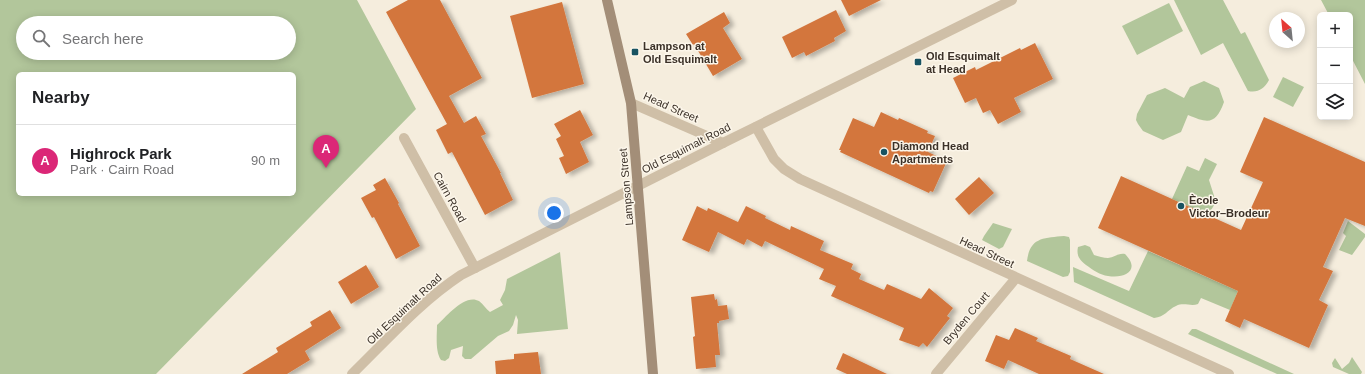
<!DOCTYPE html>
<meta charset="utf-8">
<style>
body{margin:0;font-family:Helvetica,sans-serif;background:#f6f6f6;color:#202124}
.controls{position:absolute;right:12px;top:12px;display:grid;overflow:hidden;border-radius:6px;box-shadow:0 2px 10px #0003}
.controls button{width:36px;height:36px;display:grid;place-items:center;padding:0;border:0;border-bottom:1px solid #e0e0e0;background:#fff;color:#202124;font:20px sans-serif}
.compass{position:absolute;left:1269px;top:12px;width:36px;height:36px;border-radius:50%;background:#fff;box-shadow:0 2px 10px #0003;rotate:333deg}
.you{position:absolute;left:554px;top:213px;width:14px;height:14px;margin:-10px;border:3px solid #fff;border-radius:50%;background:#1a73e8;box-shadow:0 0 0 6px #1a73e833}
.badge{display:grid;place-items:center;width:26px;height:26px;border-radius:50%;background:#db2777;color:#fff;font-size:13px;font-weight:700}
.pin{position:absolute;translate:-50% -33px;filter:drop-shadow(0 1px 2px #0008)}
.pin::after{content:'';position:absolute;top:21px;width:14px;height:12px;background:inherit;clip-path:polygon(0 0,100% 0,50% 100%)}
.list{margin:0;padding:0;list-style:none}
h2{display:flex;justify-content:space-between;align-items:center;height:52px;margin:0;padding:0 16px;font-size:17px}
h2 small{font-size:13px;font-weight:400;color:#757577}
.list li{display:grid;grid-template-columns:26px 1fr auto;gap:12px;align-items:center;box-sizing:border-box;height:72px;padding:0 16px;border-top:1px solid #e0e0e0}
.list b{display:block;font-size:15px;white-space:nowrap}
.list p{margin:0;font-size:13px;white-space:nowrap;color:#757577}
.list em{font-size:13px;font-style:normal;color:#757577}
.icon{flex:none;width:22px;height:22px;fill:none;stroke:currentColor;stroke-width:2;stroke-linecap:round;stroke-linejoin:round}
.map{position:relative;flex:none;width:1365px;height:374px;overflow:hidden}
.search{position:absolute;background:#fff;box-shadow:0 2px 10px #0003;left:16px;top:16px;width:280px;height:44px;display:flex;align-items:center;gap:10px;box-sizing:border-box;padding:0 14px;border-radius:22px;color:#757577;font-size:15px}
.panel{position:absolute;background:#fff;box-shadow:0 2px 10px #0003;left:16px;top:72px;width:280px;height:124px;border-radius:6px}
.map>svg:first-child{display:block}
.green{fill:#b2c69b;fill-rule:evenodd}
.building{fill:#d3763d;filter:url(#shadow)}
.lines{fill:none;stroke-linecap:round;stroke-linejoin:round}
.street{stroke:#cfbfa7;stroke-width:10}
.secondary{stroke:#a38e78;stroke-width:10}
.poi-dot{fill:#185362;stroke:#fcf6ea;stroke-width:1.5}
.labels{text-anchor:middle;stroke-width:3;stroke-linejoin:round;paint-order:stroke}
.poi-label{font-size:11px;font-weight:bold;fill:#3b3128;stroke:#fcf6ea;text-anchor:start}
.street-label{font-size:11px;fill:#3b3128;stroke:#fcf6ea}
</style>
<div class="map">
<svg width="1365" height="374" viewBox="0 0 1365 374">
<defs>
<filter id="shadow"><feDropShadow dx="4.5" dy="2.5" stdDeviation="2" flood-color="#0004"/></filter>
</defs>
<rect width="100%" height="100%" fill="#f5eddd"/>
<!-- green -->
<g class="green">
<path d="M0,0h357l59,109 -260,265h-156zM23,23h266v30h-266zM18,74h276v120h-276z"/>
<path d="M1174,0h49l18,34 4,-2 24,48c-5,9 -11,13 -21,11l-25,-48 -22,12z"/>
<polygon points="1321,0 1365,0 1365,84 1350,55 1350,15 1329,15"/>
<polygon points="1169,3 1183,31 1137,55 1122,26"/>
<polygon points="1283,77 1304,87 1293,107 1273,97"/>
<path d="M1204,81l15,7 5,14c-8,22 -15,22 -36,13l-7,17 -18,8 -20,-9 -5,-7 -2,-4 1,-6 10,-19 18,-7 19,10 6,-11z"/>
<polygon points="1205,158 1217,164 1209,180 1216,202 1208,215 1172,199 1187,166 1199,171"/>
<polygon points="1348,221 1365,234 1365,237 1352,255 1339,250 1346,236 1343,233"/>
<polygon points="993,223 1012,229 1003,247 999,249 982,240 984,236"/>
<path d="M1064,236l5,1 1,3v32l-2,4 -5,1 -36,-16c3,-24 17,-23 37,-25z"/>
<path d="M1085,245l5,2 4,8c4,1 10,3 14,3 7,-1 10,-5 17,-4 16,16 0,25 -17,22 -8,-1 -15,-6 -22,-11 -6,-5 -10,-9 -8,-18z"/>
<path d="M1148,251l90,40 -8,19 -29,-12 -3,6c-7,3 -14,-2 -22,2 -9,4 -11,11 -22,12l-80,-36 -1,-15 56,24z"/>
<path d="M560,252l8,77 -51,5 1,-14 -2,-5 -3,10 -4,6 -11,5 -27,23h-6l-3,-3 1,-10 -12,4 -2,8 -4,3 -4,-1c-6,-9 -4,-24 -4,-35 9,-8 28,-32 42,-24 4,3 7,8 11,11l13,-7 -3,-5 5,-10 2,-11z"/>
<polygon points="1192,329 1196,329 1294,374 1277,374 1188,334"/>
<polygon points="1352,357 1362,372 1361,374 1349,374 1333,367 1332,363 1335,358 1342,369 1349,363"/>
</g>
<!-- building -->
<g class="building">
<polygon points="408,0 440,0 482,78 449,96 464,123 476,116 486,134 481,136 501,173 500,173 513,200 485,215 452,152 448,154 436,130 447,124 386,12"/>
<polygon points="841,0 881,0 849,16"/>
<polygon points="562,2 584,84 532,98 510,16"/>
<polygon points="836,10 846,31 834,38 835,41 806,56 804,52 792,58 782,37"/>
<polygon points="724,12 730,23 723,28 742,59 713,76 694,44 693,45 686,34"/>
<polygon points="1035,43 1053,79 1014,98 1021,112 998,124 990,110 983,113 976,98 965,103 953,78 975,67 976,70 1020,48 1021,50"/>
<polygon points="580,110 593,135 580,142 589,162 566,174 559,158 564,156 556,139 561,136 554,124"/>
<polygon points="881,112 898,120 899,118 928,131 927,133 935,136 928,152 947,161 933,192 930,191 929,193 840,152 841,150 839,150 853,118 874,127"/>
<polygon points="1264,117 1365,162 1365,226 1345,218 1323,267 1333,271 1319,300 1328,305 1309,348 1244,319 1240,328 1225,321 1238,291 1098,228 1121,176 1241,230 1263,182 1240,172"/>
<polygon points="979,177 994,193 969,215 955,199"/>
<polygon points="385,178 399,203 398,204 420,246 396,259 374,217 372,218 361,198 376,190 373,185"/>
<polygon points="697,206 707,211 708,208 738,222 746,206 766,216 765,218 790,230 791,226 824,241 820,250 853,264 851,269 861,274 859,279 884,290 887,284 921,299 929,288 953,308 947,316 950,318 927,347 923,343 919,347 899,340 904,328 831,296 836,286 819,279 824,269 765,241 762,247 747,239 744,245 718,232 709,252 682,240"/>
<polygon points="366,265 379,287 351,304 338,282"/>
<polygon points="714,294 715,300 717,299 718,306 727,305 729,319 719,321 719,323 717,323 720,355 715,355 716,367 696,369 693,337 695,336 691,297"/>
<polygon points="330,310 341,328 305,351 310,360 287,374 242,374 278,352 276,348 312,326 310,322"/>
<polygon points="1015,328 1038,338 1036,341 1071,356 1070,359 1104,374 1039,374 1008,360 1004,369 985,361 996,335 1009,340"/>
<polygon points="538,352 541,374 496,374 495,361 514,359 514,354"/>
<polygon points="843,353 887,374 847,374 836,369"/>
</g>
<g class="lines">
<!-- street -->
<g class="street">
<polyline points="631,103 723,143"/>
<polyline points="756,127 774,159 784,169 800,179 1229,374"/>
<polyline points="404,138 475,268"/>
<path d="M352,374c35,-34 68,-72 109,-99l262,-132 289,-143"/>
<polyline points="936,374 1016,278"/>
</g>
<!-- secondary -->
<polyline class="secondary" points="607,0 631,103 653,374"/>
</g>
<!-- markers -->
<g class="poi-dot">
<rect x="631" y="48" width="8" height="8" rx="2"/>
<rect x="914" y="58" width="8" height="8" rx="2"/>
<circle cx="884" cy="152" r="4"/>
<circle cx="1181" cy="206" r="4"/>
</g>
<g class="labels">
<!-- poi labels -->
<g class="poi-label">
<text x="643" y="50">Lampson at<tspan x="643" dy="13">Old Esquimalt</tspan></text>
<text x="926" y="60">Old Esquimalt<tspan x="926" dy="13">at Head</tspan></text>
<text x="892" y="150">Diamond Head<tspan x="892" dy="13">Apartments</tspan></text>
<text x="1189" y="204">Ècole<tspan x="1189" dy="13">Victor–Brodeur</tspan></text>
</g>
<!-- street labels -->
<g class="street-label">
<text transform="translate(671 107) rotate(24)" y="4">Head Street</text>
<text transform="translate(686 148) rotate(-27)" y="4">Old Esquimalt Road</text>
<text transform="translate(626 187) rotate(-95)" y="4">Lampson Street</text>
<text transform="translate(450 197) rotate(61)" y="4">Cairn Road</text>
<text transform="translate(987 252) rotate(25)" y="4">Head Street</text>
<text transform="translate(404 309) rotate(-43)" y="4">Old Esquimalt Road</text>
<text transform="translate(966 318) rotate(-50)" y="4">Bryden Court</text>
</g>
</g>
</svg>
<div class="controls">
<button>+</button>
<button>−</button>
<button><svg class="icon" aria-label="layers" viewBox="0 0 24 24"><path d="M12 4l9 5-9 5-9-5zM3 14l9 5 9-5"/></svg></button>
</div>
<svg class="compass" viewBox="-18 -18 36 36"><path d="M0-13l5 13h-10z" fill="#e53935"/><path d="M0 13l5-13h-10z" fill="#757577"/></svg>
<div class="you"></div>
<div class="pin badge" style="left:326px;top:168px">A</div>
<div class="search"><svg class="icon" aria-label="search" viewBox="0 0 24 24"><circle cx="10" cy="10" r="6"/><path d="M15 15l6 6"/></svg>Search here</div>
<section class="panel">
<h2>Nearby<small></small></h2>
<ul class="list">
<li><span class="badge">A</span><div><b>Highrock Park</b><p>Park · Cairn Road</p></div><em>90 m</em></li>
</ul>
</section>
</div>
